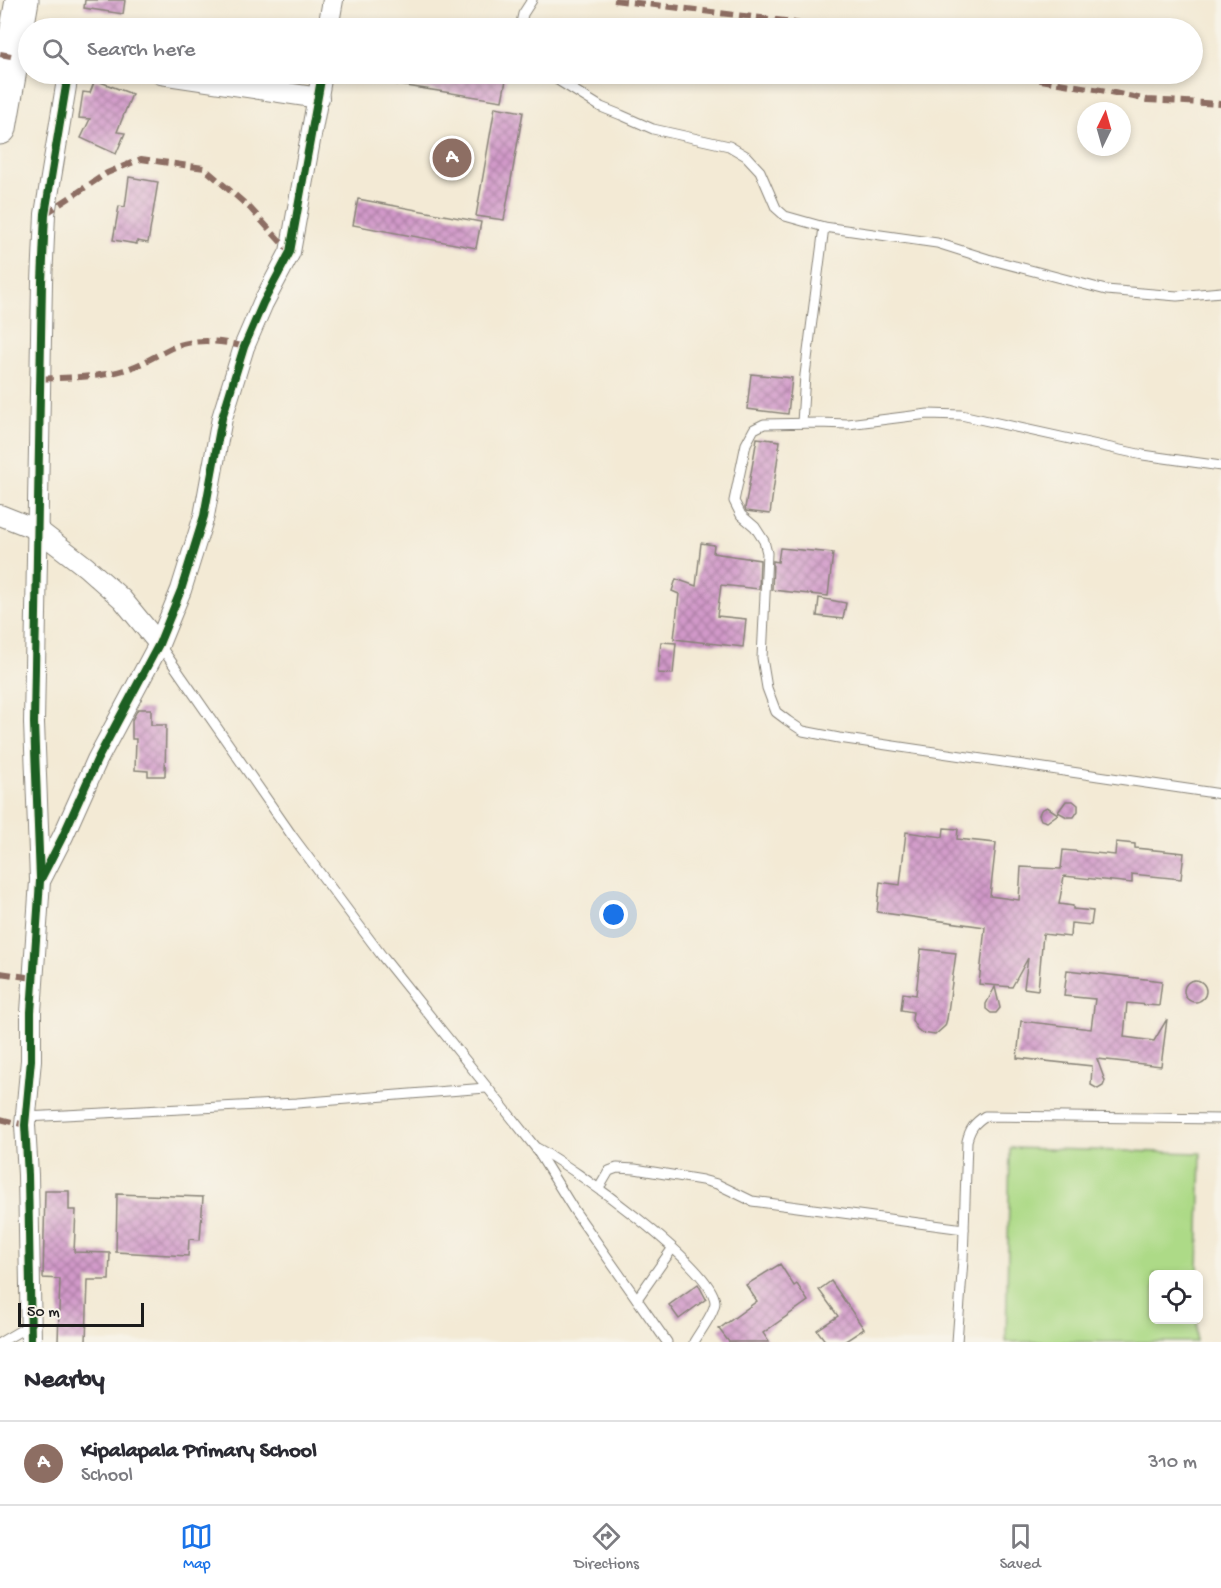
<!DOCTYPE html>
<style>
body{margin:0;font-family:"Gochi Hand",sans-serif;background:#f7f7f7;color:#2b2b33}
.controls{position:absolute;right:18px;bottom:18px;display:grid;overflow:hidden;border-radius:9px;box-shadow:0 3px 9px #0003}
.controls button{width:54px;height:54px;display:grid;place-items:center;padding:0;border:0;border-bottom:2px solid #e1e1e2;background:#fff;color:#2b2b33;font:30px sans-serif}
.compass{position:absolute;left:1077px;top:102px;width:54px;height:54px;border-radius:50%;background:#fff;box-shadow:0 3px 9px #0003;rotate:5deg}
.scale{position:absolute;left:18px;bottom:15px;width:126px;box-sizing:border-box;padding-left:6px;border:3px solid #1c1c1c;border-top:0;font-size:16px;line-height:21px;white-space:nowrap;color:#1c1c1c;-webkit-text-stroke:4px #f7f3e8;paint-order:stroke}
.you{position:absolute;left:614px;top:915px;width:21px;height:21px;margin:-15px;border:4px solid #fff;border-radius:50%;background:#1a73e8;box-shadow:0 0 0 9px #1a73e833}
.badge{display:grid;place-items:center;width:39px;height:39px;border-radius:50%;background:#1a73e8;color:#fff;font-size:20px;font-weight:700}
.pin{position:absolute;translate:-50% -50%;border:3px solid #fff;box-shadow:0 2px 6px #0006}
.list{margin:0;padding:0;list-style:none}
h2{display:flex;justify-content:space-between;align-items:center;height:78px;margin:0;padding:0 24px;font-size:26px}
h2 small{font-size:20px;font-weight:400;color:#7c7c81}
.list li{display:grid;grid-template-columns:39px 1fr auto;gap:18px;align-items:center;box-sizing:border-box;height:84px;padding:0 24px;border-top:2px solid #e1e1e2}
.list b{display:block;font-size:22px;white-space:nowrap}
.list p{margin:0;font-size:20px;white-space:nowrap;color:#7c7c81}
.list em{font-size:20px;font-style:normal;color:#7c7c81}
.icon{flex:none;width:33px;height:33px;fill:none;stroke:currentColor;stroke-width:2;stroke-linecap:round;stroke-linejoin:round}
.map{position:relative;flex:none;width:1221px;height:1342px;overflow:hidden}
.search{position:absolute;background:#fff;box-shadow:0 3px 9px #0003;left:18px;right:18px;top:18px;height:66px;display:flex;align-items:center;gap:15px;box-sizing:border-box;padding:0 21px;border-radius:33px;color:#7c7c81;font-size:22px}
.sheet{height:162px;background:#fff}
nav{display:flex;justify-content:space-around;align-items:center;box-sizing:border-box;height:84px;border-top:2px solid #e1e1e2;background:#fff;font-size:16px;color:#7c7c81}
nav a{display:grid;justify-items:center;gap:3px}
nav .on{color:#1a73e8}
.map>svg:first-child{display:block}
.pitch{fill:#adda87;stroke:#647b52;stroke-width:1.5}
.building{fill:url(#building-cross-hatch)}
.lines{fill:none;stroke-linecap:round;stroke-linejoin:round}
.lane-casing{stroke:#888378;stroke-width:11}
.street-casing{stroke:#888378;stroke-width:22}
.highway-casing{stroke:#888378;stroke-width:35}
.lane{stroke:#fff;stroke-width:9}
.street{stroke:#fff;stroke-width:20}
.highway{stroke:#fff;stroke-width:33}
.quiet{stroke:#8d6e63;stroke-width:6;stroke-dasharray:12 6;stroke-linecap:butt}
.cycleway-casing{stroke:#f7f3e8;stroke-width:11}
.cycleway{stroke:#1b5e20;stroke-width:8}
</style>
<div class="map">
<svg width="1221" height="1342" viewBox="0 0 1221 1342">
<defs>
<pattern id="building-cross-hatch" width="8" height="8" patternUnits="userSpaceOnUse" patternTransform="scale(1.5)"><rect width="8" height="8" fill="#d199c9"/><path d="M0 0l8 8M0 8l8-8" fill="none" stroke="#a97ca2"/></pattern>
</defs>
<rect width="100%" height="100%" fill="#f7f3e8"/>
<filter id="ink" filterUnits="userSpaceOnUse"><feTurbulence type="fractalNoise" baseFrequency=".0167" numOctaves="2"/><feDisplacementMap in="SourceGraphic" scale="12" xChannelSelector="R" yChannelSelector="G"/><feConvolveMatrix kernelMatrix="1 2 1 2 8 2 1 2 1" color-interpolation-filters="sRGB"/></filter>
<filter id="wash" filterUnits="userSpaceOnUse"><feTurbulence type="fractalNoise" baseFrequency=".008" numOctaves="4" result="noise"/><feDisplacementMap in="SourceGraphic" scale="24" xChannelSelector="R" yChannelSelector="G"/><feGaussianBlur stdDeviation="1.35" result="paint"/><feColorMatrix in="noise" values="0 0 0 0 0 0 0 0 0 0 0 0 0 0 0 0 0 1.4 0 .05"/><feComposite in="paint" operator="in"/></filter>
<g filter="url(#wash)">
<rect width="100%" height="100%" fill="#f3ead5"/>
<!-- pitch -->
<polygon class="pitch" points="1010,1148 1201,1153 1198,1274 1154,1274 1154,1320 1197,1320 1196,1342 1006,1342"/>
<g id="blocks">
<!-- building -->
<g class="building">
<polygon points="85,0 125,0 123,14 84,8"/>
<polygon points="376,74 494,74 507,75 502,101 375,81"/>
<polygon points="95,80 132,94 117,132 125,133 116,154 81,138 90,119 79,118 83,92 90,93"/>
<polygon points="495,107 523,112 504,220 476,216"/>
<polygon points="129,177 158,182 148,243 137,241 137,244 113,240 119,206 125,207"/>
<polygon points="358,199 481,222 476,248 353,225"/>
<polygon points="751,374 792,378 788,414 747,409"/>
<polygon points="757,438 780,441 770,514 746,511 745,508"/>
<polygon points="701,543 714,545 713,553 760,560 759,589 721,585 717,616 746,619 743,647 674,639 679,594 672,591 676,579 696,586"/>
<polygon points="780,548 833,553 828,596 772,590 773,561 778,562"/>
<polygon points="819,598 846,603 843,619 817,616"/>
<polygon points="661,642 676,643 673,674 658,673"/>
<polygon points="138,709 151,709 151,725 166,725 165,776 148,776 148,771 135,770 136,739 132,739 132,720"/>
<polygon points="1066,801 1073,801 1078,805 1078,811 1074,817 1067,817 1058,812"/>
<polygon points="1047,807 1058,814 1047,822 1041,820 1039,815 1041,810"/>
<polygon points="944,828 958,829 957,839 996,843 990,896 1019,900 1021,867 1061,869 1063,850 1115,855 1116,842 1135,844 1135,848 1184,853 1181,879 1132,874 1132,883 1064,876 1059,904 1073,906 1073,909 1093,911 1091,925 1071,923 1070,937 1043,934 1038,990 1024,988 1028,958 1012,987 979,984 985,927 877,912 880,882 900,885 906,832 943,837"/>
<polygon points="921,949 956,953 947,1019 945,1026 935,1035 922,1033 917,1029 912,1020 913,1012 901,1010 903,993 916,995"/>
<polygon points="1067,970 1162,981 1159,1006 1127,1003 1124,1037 1154,1041 1167,1019 1161,1066 1097,1059 1105,1081 1103,1086 1098,1089 1091,1085 1092,1066 1017,1058 1021,1021 1091,1029 1095,999 1064,996"/>
<circle cx="1195" cy="991" r="11"/>
<polygon points="995,987 1000,1008 996,1013 991,1013 986,1009 986,1004"/>
<polygon points="45,1191 69,1191 69,1210 76,1210 74,1252 110,1253 109,1280 88,1280 86,1342 58,1342 60,1279 43,1278"/>
<polygon points="117,1194 203,1197 200,1240 189,1239 188,1256 116,1252"/>
<polygon points="780,1264 794,1286 797,1284 808,1301 763,1333 769,1342 729,1342 719,1329 757,1301 746,1285"/>
<polygon points="831,1281 864,1329 844,1342 826,1342 817,1330 838,1316 819,1290"/>
<polygon points="698,1284 706,1299 679,1319 669,1305"/>
</g>
</g>
</g>
<g filter="url(#ink)">
<use href="#blocks" fill-opacity="0" stroke="#888378" stroke-width="1.5"/>
<g class="lines">
<defs>
<g id="lane">
<polyline points="520,28 523,14 532,0"/>
<polyline points="548,74 601,107 621,115 653,129 729,146 746,156 760,171 776,208 785,216 824,227 937,243 988,259 1106,290 1177,296 1221,292"/>
<polyline points="802,423 805,375 824,227"/>
<polyline points="1221,466 1143,455 961,415 928,414 848,424 819,423 764,424 754,429 746,444 734,501 741,515 755,527 764,541 767,553 762,658 767,688 776,712 788,721 803,731 839,738 1221,794"/>
<polyline points="159,644 293,837 382,956 535,1147 574,1210 667,1342"/>
<polyline points="26,1117 297,1103 486,1088"/>
<path d="M537,1148c34,18 175,118 178,154 0,10 -16,31 -21,40"/>
<polyline points="599,1188 609,1171 617,1168 635,1169 702,1180 717,1184 752,1201 964,1229"/>
<polyline points="637,1299 672,1249"/>
<polyline points="1,1342 30,1325"/>
<path d="M957,1342l6,-82 4,-119c3,-12 7,-18 18,-25l236,3"/>
</g>
<g id="street">
<polyline points="328,28 333,0"/>
<polyline points="161,74 319,98"/>
<polyline points="0,515 38,530 86,567 122,599 159,644"/>
<polyline points="40,879 34,723 42,282 45,214 68,74"/>
<polyline points="31,1342 28,1175 25,1125 31,1060 31,1012 40,881 63,836 97,760 159,644 181,590 204,516 222,418 244,347 263,303 290,252 322,74"/>
</g>
<polyline id="highway" points="0,128 22,0"/>
</defs>
<!-- lane casing -->
<use href="#lane" class="lane-casing"/>
<!-- street casing -->
<use href="#street" class="street-casing"/>
<!-- highway casing -->
<use href="#highway" class="highway-casing"/>
<!-- lane -->
<use href="#lane" class="lane"/>
<!-- street -->
<use href="#street" class="street"/>
<!-- highway -->
<use href="#highway" class="highway"/>
<!-- quiet -->
<g class="quiet">
<polyline points="614,0 785,21 819,28"/>
<polyline points="0,54 11,56"/>
<polyline points="1004,74 1101,90 1147,100 1221,104"/>
<polyline points="45,214 107,173 141,159 204,168 250,208 290,252"/>
<path d="M41,379c27,-2 58,-1 83,-9 17,-5 31,-14 47,-22 23,-10 50,-8 73,-1"/>
<polyline points="0,973 33,978"/>
<polyline points="0,1119 25,1125"/>
</g>
<defs>
<g id="cycleway">
<polyline points="40,878 34,723 42,282 45,214 68,74"/>
<polyline points="31,1342 28,1175 25,1125 31,1060 31,1012 40,881 63,836 97,760 159,644 181,590 204,516 222,418 244,347 263,303 290,252 322,74"/>
</g>
</defs>
<!-- cycleway casing -->
<use href="#cycleway" class="cycleway-casing"/>
<!-- cycleway -->
<use href="#cycleway" class="cycleway"/>
</g>
</g>
</svg>
<div class="controls">
<button><svg class="icon" aria-label="locate" viewBox="0 0 24 24"><circle cx="12" cy="12" r="6"/><path d="M12 2v4M12 18v4M2 12h4M18 12h4"/></svg></button>
</div>
<svg class="compass" viewBox="-18 -18 36 36"><path d="M0-13l5 13h-10z" fill="#e53935"/><path d="M0 13l5-13h-10z" fill="#7c7c81"/></svg>
<div class="scale">50 m</div>
<div class="you"></div>
<div class="pin badge" style="left:452px;top:158px;background:#8d6e63">A</div>
<div class="search"><svg class="icon" aria-label="search" viewBox="0 0 24 24"><circle cx="10" cy="10" r="6"/><path d="M15 15l6 6"/></svg>Search here</div>
</div>
<section class="sheet">
<h2>Nearby<small></small></h2>
<ul class="list">
<li><span class="badge" style="background:#8d6e63">A</span><div><b>Kipalapala Primary School</b><p>School</p></div><em>310 m</em></li>
</ul>
</section>
<nav>
<a class="on"><svg class="icon" aria-label="map" viewBox="0 0 24 24"><path d="M3 6l6-2 6 2 6-2v14l-6 2-6-2-6 2zM9 4v14M15 6v14"/></svg>Map</a>
<a><svg class="icon" aria-label="directions" viewBox="0 0 24 24"><path d="M12 3l9 9-9 9-9-9zM9 14v-3h6M13 9l2 2-2 2"/></svg>Directions</a>
<a><svg class="icon" aria-label="saved" viewBox="0 0 24 24"><path d="M7 4h10v16l-5-4-5 4z"/></svg>Saved</a>
</nav>
